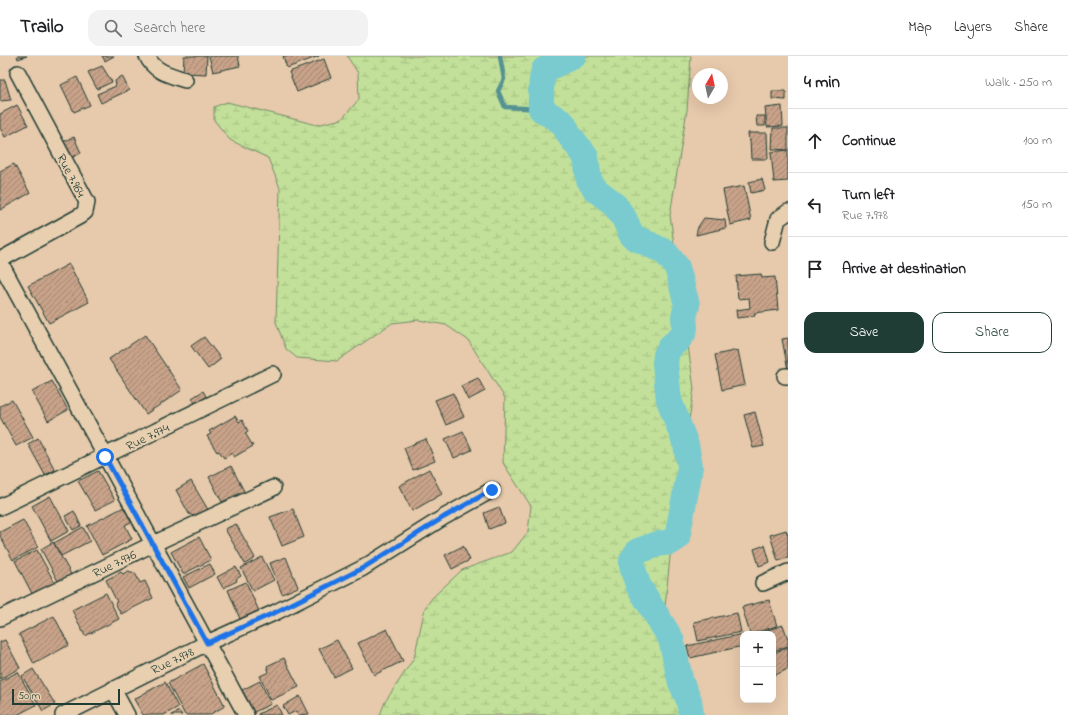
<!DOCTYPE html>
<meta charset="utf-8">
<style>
body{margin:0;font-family:"Indie Flower",sans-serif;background:#f2f2f2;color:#202124}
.controls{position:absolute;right:12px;bottom:12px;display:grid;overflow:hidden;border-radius:8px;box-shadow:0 4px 16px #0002}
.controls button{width:36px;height:36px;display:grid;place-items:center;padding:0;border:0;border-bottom:1px solid #e0e0e0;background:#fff;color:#202124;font:20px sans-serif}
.compass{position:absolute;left:692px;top:12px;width:36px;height:36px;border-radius:50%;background:#fff;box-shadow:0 4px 16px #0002;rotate:9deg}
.scale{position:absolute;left:12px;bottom:10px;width:108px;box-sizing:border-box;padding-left:4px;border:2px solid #1f3d34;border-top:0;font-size:11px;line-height:14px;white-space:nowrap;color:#1f3d34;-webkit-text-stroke:3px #e8cfb0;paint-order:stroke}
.stop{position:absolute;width:12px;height:12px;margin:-9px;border:3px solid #1a73e8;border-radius:50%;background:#fff}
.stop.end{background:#1a73e8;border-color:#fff;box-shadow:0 1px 4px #0008}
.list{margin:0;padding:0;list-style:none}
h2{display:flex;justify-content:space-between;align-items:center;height:52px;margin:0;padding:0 16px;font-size:17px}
h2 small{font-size:13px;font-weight:400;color:#757577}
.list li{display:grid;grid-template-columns:26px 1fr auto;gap:12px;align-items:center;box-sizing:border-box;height:64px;padding:0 16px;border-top:1px solid #e0e0e0}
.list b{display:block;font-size:15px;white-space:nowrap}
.list p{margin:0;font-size:13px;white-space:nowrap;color:#757577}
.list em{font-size:13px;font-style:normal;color:#757577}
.actions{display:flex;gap:8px;padding:12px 16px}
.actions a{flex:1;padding:9px 0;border:1px solid #1f3d34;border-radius:12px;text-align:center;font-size:14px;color:#1f3d34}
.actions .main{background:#1f3d34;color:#fff}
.icon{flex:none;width:22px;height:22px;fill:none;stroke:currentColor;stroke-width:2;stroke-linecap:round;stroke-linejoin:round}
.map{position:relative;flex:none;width:788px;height:659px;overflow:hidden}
header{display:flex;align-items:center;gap:24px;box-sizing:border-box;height:56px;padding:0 20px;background:#fff;border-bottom:1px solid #e0e0e0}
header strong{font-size:19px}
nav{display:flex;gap:22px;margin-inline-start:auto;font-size:14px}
.search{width:280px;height:36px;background:#f2f2f2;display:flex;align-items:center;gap:10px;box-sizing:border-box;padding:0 14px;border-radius:12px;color:#757577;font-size:15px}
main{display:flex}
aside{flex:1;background:#fff}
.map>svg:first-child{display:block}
.wetland{fill:url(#wetland-marsh);stroke:#708e66}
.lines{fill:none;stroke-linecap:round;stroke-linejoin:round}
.stream{stroke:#559292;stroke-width:4.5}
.river{stroke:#79cbd0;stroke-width:26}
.building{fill:url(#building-hatch);stroke:#1f3d34}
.minor-casing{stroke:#1f3d34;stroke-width:18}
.minor{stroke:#e8cfb0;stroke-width:15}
.route{stroke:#1a73e8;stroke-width:5}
.labels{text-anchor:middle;stroke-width:4;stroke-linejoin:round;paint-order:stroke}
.street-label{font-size:13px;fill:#1f3d34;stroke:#e8cfb0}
</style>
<header>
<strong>Trailo</strong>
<div class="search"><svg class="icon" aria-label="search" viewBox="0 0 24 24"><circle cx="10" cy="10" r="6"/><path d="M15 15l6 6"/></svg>Search here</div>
<nav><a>Map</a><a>Layers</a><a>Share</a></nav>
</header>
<main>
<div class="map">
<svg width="788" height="659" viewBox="0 0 788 659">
<defs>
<pattern id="wetland-marsh" width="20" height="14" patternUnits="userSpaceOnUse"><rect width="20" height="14" fill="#c2e099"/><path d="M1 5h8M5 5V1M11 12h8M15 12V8" fill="none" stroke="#a6c184"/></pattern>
<pattern id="building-hatch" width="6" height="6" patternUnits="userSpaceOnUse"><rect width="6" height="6" fill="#c8a289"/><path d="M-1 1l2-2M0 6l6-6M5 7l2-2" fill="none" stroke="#a28571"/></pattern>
</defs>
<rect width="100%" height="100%" fill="#e7c9ab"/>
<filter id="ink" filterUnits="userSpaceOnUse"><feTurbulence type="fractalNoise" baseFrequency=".025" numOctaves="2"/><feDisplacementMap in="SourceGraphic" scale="8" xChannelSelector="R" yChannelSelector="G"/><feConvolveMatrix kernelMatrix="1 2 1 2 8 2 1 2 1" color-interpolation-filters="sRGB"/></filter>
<g filter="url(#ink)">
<!-- wetland -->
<polygon class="wetland" points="347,0 691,0 687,54 670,159 694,333 675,450 665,551 679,648 683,659 380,659 385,646 414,602 425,552 432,542 462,514 512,496 528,476 531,450 503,407 505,342 468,284 446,269 419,264 392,267 337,305 297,302 286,293 276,266 280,132 268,102 230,84 214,64 214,51 227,46 317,69 342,63 359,43 358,17"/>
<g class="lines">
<!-- stream -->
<polyline class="stream" points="500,0 504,23 498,35 505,51 541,53"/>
<!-- river -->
<path class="river" d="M573,0l-29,14c-4,12 -3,26 -3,39l22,14 7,13 16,21 3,23 7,10 17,13 11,15 8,18 33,16 12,15 10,38 -3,12 1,11 -2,6 -4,5 -9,8 -4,8 -1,9 4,36 17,45 4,21 -2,14 -11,58 -6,4 -13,2 -20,7 -6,9v6l6,19 33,54 10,44 8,17 2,15"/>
</g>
<!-- building -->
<g class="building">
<polygon points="17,0 27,0 18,3"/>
<polygon points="102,0 114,0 105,5"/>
<polygon points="184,0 207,0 206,18 183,17"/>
<polygon points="209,0 238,0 240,10 213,16"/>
<polygon points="283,0 319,0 287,12"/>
<polygon points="324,3 331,22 297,36 289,16"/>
<polygon points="102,10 112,26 97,33 88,16"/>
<polygon points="122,20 129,34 101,47 97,38 116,30 115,25"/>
<polygon points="77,21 90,49 74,56 61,29"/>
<polygon points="0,24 5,24 11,44 0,45"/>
<polygon points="772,35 786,35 786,44 772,43"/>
<polygon points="17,49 28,69 5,81 0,72 0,58"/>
<polygon points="782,50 783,70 767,71 765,52"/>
<polygon points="756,60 765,60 765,70 757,70"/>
<polygon points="773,72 788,72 788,94 772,93"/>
<polygon points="748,77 767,77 768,103 751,103 750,84 749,85"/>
<polygon points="74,81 81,97 69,103 62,86"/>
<polygon points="788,94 788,125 774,126 771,96"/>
<polygon points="14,108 30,137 0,154 0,115"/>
<polygon points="762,123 765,134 751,137 749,126"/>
<polygon points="744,130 751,164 730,169 723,134"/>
<polygon points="704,162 725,164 726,172 696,179 698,171"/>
<polygon points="69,208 89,246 49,267 28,230"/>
<polygon points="761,218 762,222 775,221 778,254 754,257 755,260 737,262 736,254 750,252 749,242 738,243 736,220"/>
<polygon points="145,279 182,334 146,358 109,303"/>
<polygon points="204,281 221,303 208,313 191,290"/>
<polygon points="788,282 788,314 782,283"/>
<polygon points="738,294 745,329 722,334 715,299"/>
<polygon points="478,322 485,335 468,344 461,330"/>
<polygon points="52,325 68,354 48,365 32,336"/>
<polygon points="203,335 210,347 199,354 192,342"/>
<polygon points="453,337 464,361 446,369 435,344"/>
<polygon points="12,344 33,381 16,390 0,361 0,350"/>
<polygon points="755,356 764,390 753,392 744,359"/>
<polygon points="235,360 239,366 242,364 248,375 245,377 253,390 234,401 232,397 224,402 219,395 217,396 207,380 211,378 209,375"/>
<polygon points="463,375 472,394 454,402 445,383"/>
<polygon points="38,382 55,414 45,419 28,388"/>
<polygon points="426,383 435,405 413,414 404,392"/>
<polygon points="231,410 244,435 222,446 209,421"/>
<polygon points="429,413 442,438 412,455 399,430"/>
<polygon points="98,415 115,444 95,454 78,425"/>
<polygon points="191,425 210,457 200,463 189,458 176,434"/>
<polygon points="50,440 69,475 51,485 32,450"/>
<polygon points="124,451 131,466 125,469 132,483 102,499 87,470"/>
<polygon points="499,451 505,467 489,473 484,457"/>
<polygon points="293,453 304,481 282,490 270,461"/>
<polygon points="74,455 81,470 73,474 65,460"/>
<polygon points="23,464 38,491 13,504 0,480 0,476"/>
<polygon points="236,468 255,502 245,508 225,473"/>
<polygon points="83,471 90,485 61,500 54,487"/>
<polygon points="786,474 788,480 788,502 778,505 770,479"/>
<polygon points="199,481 211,504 183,518 171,496"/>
<polygon points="53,486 72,520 59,527 41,493"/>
<polygon points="765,489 770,506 759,510 754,493"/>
<polygon points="463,490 470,504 452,513 445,499"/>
<polygon points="37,494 58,533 36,545 15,505"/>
<polygon points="262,501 274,524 253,535 241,512"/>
<polygon points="286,501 298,531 282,538 270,507"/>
<polygon points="210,508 215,518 189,532 183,521"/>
<polygon points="236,511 241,520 236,523 237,525 223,532 217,521"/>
<polygon points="128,515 135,517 140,527 145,525 153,542 121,558 115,547 117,546 106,524 121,516 123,518"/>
<polygon points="246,526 259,555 240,563 228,534"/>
<polygon points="106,537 119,563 85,580 72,554"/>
<polygon points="769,544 777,570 750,578 742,551"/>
<polygon points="737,557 741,576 698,585 694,566"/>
<polygon points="54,560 69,589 34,608 19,578"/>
<polygon points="783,569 788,583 788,590 773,595 773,578 756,578"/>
<polygon points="387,573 403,605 374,619 358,587"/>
<polygon points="743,578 743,590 690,602 687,590"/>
<polygon points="5,584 20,612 0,623 0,586"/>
<polygon points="337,584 352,612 334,621 319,593"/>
<polygon points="788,591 788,613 773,620 773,597"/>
<polygon points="284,602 299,631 271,644 260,620 269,616 267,610"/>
<polygon points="203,608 225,650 209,659 185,659 168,627"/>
<polygon points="33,613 55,648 43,655 22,620"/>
<polygon points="18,616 36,649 17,659 2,659 0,655 0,625"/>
<polygon points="260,625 271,648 254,656 242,634"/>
<polygon points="165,626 178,651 164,659 143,659 134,643"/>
<polygon points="300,640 309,658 298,659 296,655 288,659 283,650"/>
<polygon points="277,649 282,659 258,659 258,658"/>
<polygon points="179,655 182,659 171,659"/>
</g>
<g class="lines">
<defs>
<g id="minor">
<path d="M147,0c7,16 23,19 38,24"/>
<polyline points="772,186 778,163 788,156"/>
<polyline points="0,204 80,160 85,156 87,146 18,17"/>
<polyline points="0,206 246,659"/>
<polyline points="785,320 788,320"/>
<polyline points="0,451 273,318"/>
<polyline points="763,527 788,516"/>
<polyline points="0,562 153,488 273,432"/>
<polyline points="113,633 127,659"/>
<polyline points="63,659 207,587 276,556 363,512 444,461 492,434"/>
</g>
</defs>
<!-- minor casing -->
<use href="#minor" class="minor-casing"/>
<!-- minor -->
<use href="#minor" class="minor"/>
</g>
</g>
<g class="lines" filter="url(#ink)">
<!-- route -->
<polyline class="route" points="105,401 207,587 276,556 363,512 444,461 492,434"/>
</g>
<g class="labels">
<!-- street labels -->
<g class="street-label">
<text transform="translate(72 119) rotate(62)" y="5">Rue 7.964</text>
<text transform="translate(147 380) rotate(-26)" y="5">Rue 7.974</text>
<text transform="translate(114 507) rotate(-26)" y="5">Rue 7.976</text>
<text transform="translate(172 604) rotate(-26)" y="5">Rue 7.978</text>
</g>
</g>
</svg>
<div class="controls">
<button>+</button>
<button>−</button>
</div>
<svg class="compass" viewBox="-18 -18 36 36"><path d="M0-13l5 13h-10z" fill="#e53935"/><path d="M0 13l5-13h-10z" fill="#757577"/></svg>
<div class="scale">50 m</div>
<div class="stop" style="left:105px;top:401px"></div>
<div class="stop end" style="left:492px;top:434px"></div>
</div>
<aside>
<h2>4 min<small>Walk · 250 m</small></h2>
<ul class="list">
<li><svg class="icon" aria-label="ahead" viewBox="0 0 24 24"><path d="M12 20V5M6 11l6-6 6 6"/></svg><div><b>Continue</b></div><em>100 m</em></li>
<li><svg class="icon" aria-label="left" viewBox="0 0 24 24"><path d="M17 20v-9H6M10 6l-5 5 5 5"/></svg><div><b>Turn left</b><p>Rue 7.978</p></div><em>150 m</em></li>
<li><svg class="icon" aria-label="arrive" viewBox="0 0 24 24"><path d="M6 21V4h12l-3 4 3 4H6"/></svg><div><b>Arrive at destination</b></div></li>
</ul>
<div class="actions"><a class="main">Save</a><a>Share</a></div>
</aside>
</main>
